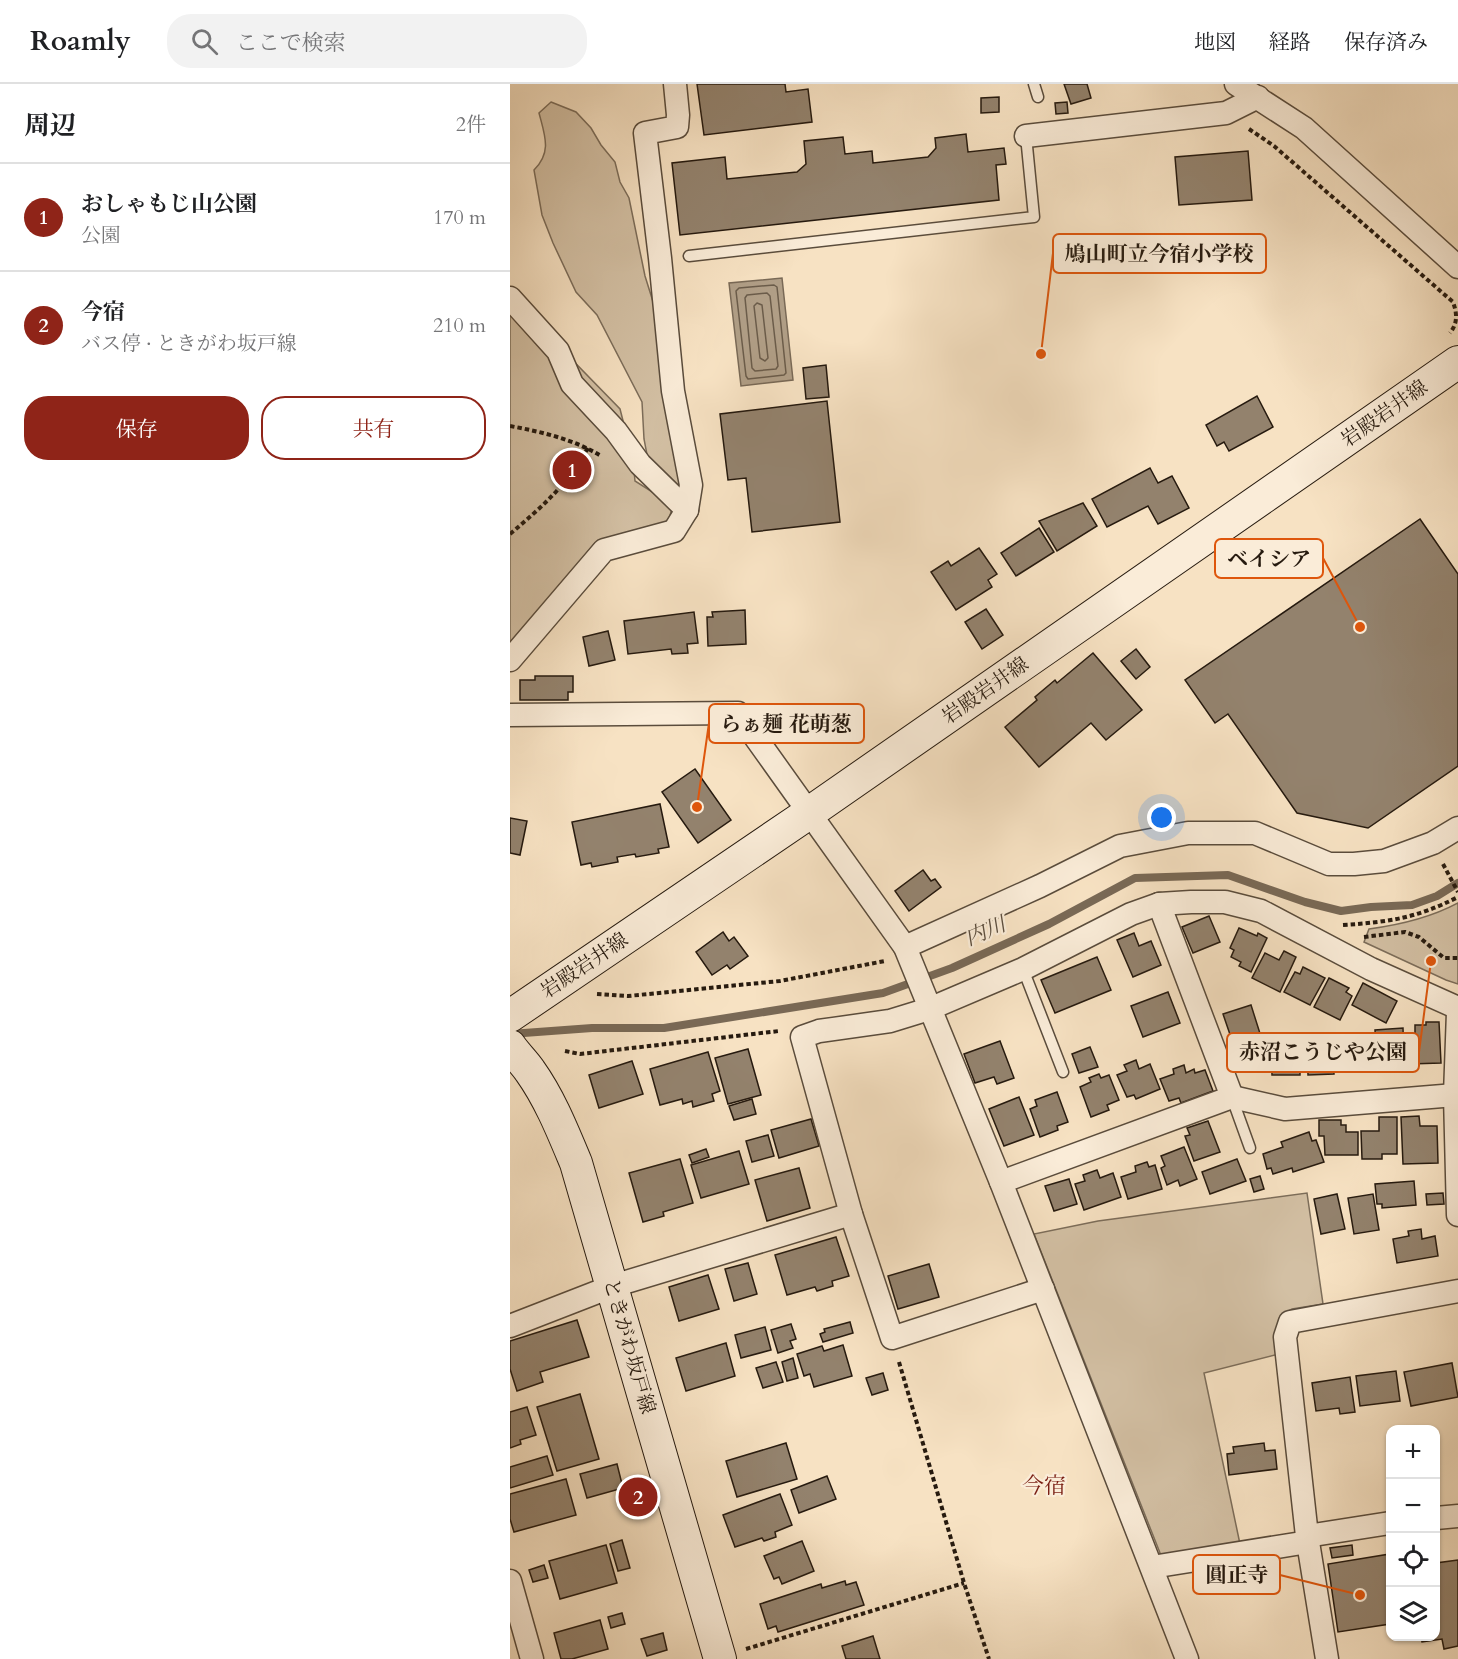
<!DOCTYPE html>
<html lang="ja">
<meta charset="utf-8">
<style>
body{margin:0;font-family:Cardo,"Noto Serif JP",serif;background:#f2f2f2;color:#202124}
.controls{position:absolute;right:18px;bottom:18px;display:grid;overflow:hidden;border-radius:12px;box-shadow:0 2px 4px #0004}
.controls button{width:54px;height:54px;display:grid;place-items:center;padding:0;border:0;border-bottom:2px solid #e0e0e0;background:#fff;color:#202124;font:30px sans-serif}
.you{position:absolute;left:652px;top:734px;width:21px;height:21px;margin:-15px;border:4px solid #fff;border-radius:50%;background:#1a73e8;box-shadow:0 0 0 9px #1a73e833}
.badge{display:grid;place-items:center;width:39px;height:39px;border-radius:50%;background:#8f2418;color:#fff;font-size:20px;font-weight:700}
.pin{position:absolute;translate:-50% -50%;border:3px solid #fff;box-shadow:0 2px 6px #0006}
.list{margin:0;padding:0;list-style:none}
h2{display:flex;justify-content:space-between;align-items:center;height:78px;margin:0;padding:0 24px;font-size:26px}
h2 small{font-size:20px;font-weight:400;color:#757577}
.list li{display:grid;grid-template-columns:39px 1fr auto;gap:18px;align-items:center;box-sizing:border-box;height:108px;padding:0 24px;border-top:2px solid #e0e0e0}
.list b{display:block;font-size:22px;white-space:nowrap}
.list p{margin:0;font-size:20px;white-space:nowrap;color:#757577}
.list em{font-size:20px;font-style:normal;color:#757577}
.actions{display:flex;gap:12px;padding:18px 24px}
.actions a{flex:1;padding:14px 0;border:2px solid #8f2418;border-radius:24px;text-align:center;font-size:21px;color:#8f2418}
.actions .main{background:#8f2418;color:#fff}
.icon{flex:none;width:33px;height:33px;fill:none;stroke:currentColor;stroke-width:2;stroke-linecap:round;stroke-linejoin:round}
.map{position:relative;flex:none;width:948px;height:1575px;overflow:hidden}
header{display:flex;align-items:center;gap:36px;box-sizing:border-box;height:84px;padding:0 30px;background:#fff;border-bottom:2px solid #e0e0e0}
header strong{font-size:28px}
nav{display:flex;gap:33px;margin-inline-start:auto;font-size:21px}
.search{width:420px;height:54px;background:#f2f2f2;display:flex;align-items:center;gap:15px;box-sizing:border-box;padding:0 21px;border-radius:24px;color:#757577;font-size:22px}
main{display:flex}
aside{flex:1;background:#fff}
.map>svg:first-child{display:block}
.green{fill:#d3c0a4;stroke:#7c6d5a;stroke-width:1.5}
.water{fill:#b09e86;stroke:#796956;stroke-width:1.5}
.lines{fill:none;stroke-linecap:round;stroke-linejoin:round}
.shore{stroke:#6b5c4a;stroke-width:1.5}
.stream{stroke:#796956;stroke-width:8}
.building{fill:#93826d;stroke:#261a0f;stroke-width:1.5}
.service-casing{stroke:#5a4c3c;stroke-width:13}
.minor-casing{stroke:#5a4c3c;stroke-width:25}
.secondary-casing{stroke:#261a0f;stroke-width:34}
.path{stroke:#261a0f;stroke-width:4;stroke-dasharray:4.5 3;stroke-linecap:butt}
.service{stroke:#faecd8;stroke-width:10}
.minor{stroke:#faecd8;stroke-width:22}
.secondary{stroke:#faecd8;stroke-width:32}
.labels{text-anchor:middle;stroke-width:4.5;stroke-linejoin:round;paint-order:stroke}
.street-label{font-size:20px;fill:#261a0f;stroke:#faecd8}
.water-label{font-size:21px;font-style:italic;fill:#5d4f3f;stroke:#faecd8}
.quarter-label{font-size:22px;fill:#7a1f14;stroke:#faecd8}
.leader{fill:none;stroke:#de560c;stroke-width:2}
.callout-dot{fill:#de560c;stroke:#faecd8;stroke-width:2}
.callout{fill:#faecd8;stroke:#de560c;stroke-width:2}
.callout-label{font-size:21px;text-anchor:middle;font-weight:bold;fill:#261a0f}
</style>
<header>
<strong>Roamly</strong>
<div class="search"><svg class="icon" aria-label="search" viewBox="0 0 24 24"><circle cx="10" cy="10" r="6"/><path d="M15 15l6 6"/></svg>ここで検索</div>
<nav><a>地図</a><a>経路</a><a>保存済み</a></nav>
</header>
<main>
<aside>
<h2>周辺<small>2件</small></h2>
<ul class="list">
<li><span class="badge">1</span><div><b>おしゃもじ山公園</b><p>公園</p></div><em>170 m</em></li>
<li><span class="badge">2</span><div><b>今宿</b><p>バス停 · ときがわ坂戸線</p></div><em>210 m</em></li>
</ul>
<div class="actions"><a class="main">保存</a><a>共有</a></div>
</aside>
<div class="map">
<svg width="948" height="1575" viewBox="0 0 948 1575">
<rect width="100%" height="100%" fill="#f7e2c3"/>
<filter id="stains"><feTurbulence type="fractalNoise" baseFrequency=".00333" numOctaves="4"/><feColorMatrix values="0 0 0 0 .2 0 0 0 0 .09 0 0 0 0 .02 0 0 0 .5 -.17"/></filter>
<radialGradient id="worn" r=".72"><stop offset=".6" stop-color="#630" stop-opacity="0"/><stop offset="1" stop-color="#630" stop-opacity=".3"/></radialGradient>
<!-- green -->
<g class="green">
<path d="M41,18l25,10 15,16 10,17 14,17 5,20 9,16 16,78 10,32 26,169 -3,12 -30,-29 -4,-21 -2,-37 -45,-87 -21,-23 -23,-49 -11,-28 -8,-45c18,-18 11,-34 5,-57z"/>
<polygon points="0,212 110,325 123,376 125,397 163,421 159,435 145,445 85,459 0,563"/>
<path d="M948,819v81l-12,-4 -82,-38 5,-13c31,-4 61,-11 89,-26z"/>
<polygon points="797,1109 813,1220 782,1225 771,1231 767,1248 769,1270 694,1289 730,1460 652,1474 524,1150 588,1137"/>
</g>
<!-- water -->
<polygon class="water" points="272,194 283,296 231,302 219,199"/>
<g class="lines">
<!-- shore -->
<g class="shore">
<polygon points="264,201 267,203 276,289 274,291 238,295 236,292 226,207 229,204"/>
<polygon points="257,209 260,212 268,282 266,285 245,287 242,284 235,214 237,211"/>
<polygon points="247,219 252,221 258,274 255,277 250,274 244,222"/>
</g>
<!-- stream -->
<polyline class="stream" points="0,950 82,944 154,944 373,909 442,884 539,840 625,794 718,791 795,818 831,827 861,823 902,821 927,812 948,799"/>
</g>
<!-- building -->
<g class="building">
<polygon points="187,0 275,0 276,8 298,5 302,38 194,51"/>
<polygon points="554,0 577,0 581,14 561,20"/>
<polygon points="489,13 489,28 471,29 471,14"/>
<polygon points="557,18 558,29 546,30 545,19"/>
<polygon points="456,50 458,68 494,64 496,80 486,81 489,116 170,151 162,79 215,73 217,95 287,88 296,80 294,57 333,53 335,70 362,67 363,79 418,73 426,64 425,54"/>
<polygon points="738,67 742,116 669,121 665,73"/>
<polygon points="316,281 319,313 296,315 293,284"/>
<polygon points="747,312 763,343 719,367 714,358 707,362 696,341"/>
<polygon points="317,317 330,438 242,448 236,394 218,396 210,330"/>
<polygon points="640,384 648,399 662,392 679,424 648,440 638,422 597,443 582,415"/>
<polygon points="573,419 587,442 547,467 529,437"/>
<polygon points="910,435 948,490 948,682 858,744 787,729 718,630 705,639 675,596"/>
<polygon points="529,444 544,468 506,492 491,469"/>
<polygon points="469,464 487,490 478,496 482,503 446,526 421,488 438,477 441,482"/>
<polygon points="476,525 493,551 472,565 455,538"/>
<polygon points="235,526 236,560 198,562 197,533 203,533 202,528"/>
<polygon points="184,528 188,559 177,560 178,569 162,570 161,565 118,570 114,537"/>
<polygon points="98,547 105,576 79,582 73,553"/>
<polygon points="626,565 640,583 626,595 611,577"/>
<polygon points="583,569 632,626 596,656 581,639 529,683 495,643 527,616 525,613 545,596 547,599"/>
<polygon points="25,592 63,592 63,608 58,608 58,616 10,616 10,596 25,596"/>
<polygon points="185,685 221,736 188,759 152,708"/>
<polygon points="150,720 159,763 148,765 149,769 126,773 125,770 107,773 108,778 82,783 81,779 71,781 62,738"/>
<polygon points="0,734 17,737 10,771 0,769"/>
<polygon points="413,786 421,797 425,795 431,803 399,827 385,807"/>
<polygon points="699,832 710,858 683,869 672,843"/>
<polygon points="729,844 747,852 748,849 757,854 741,888 729,882 731,878 721,873 724,866 720,864"/>
<polygon points="213,848 219,857 224,853 238,872 220,885 217,881 202,891 186,868"/>
<polygon points="624,849 629,862 641,857 651,881 623,893 607,856"/>
<polygon points="774,867 786,873 770,908 742,894 755,869 769,876"/>
<polygon points="587,873 601,906 545,929 531,896"/>
<polygon points="793,883 815,894 800,921 774,908 785,888 790,890"/>
<polygon points="819,894 839,904 836,908 842,912 830,936 804,923"/>
<polygon points="853,899 887,917 876,939 842,921"/>
<polygon points="658,908 670,939 633,953 621,922"/>
<polygon points="741,921 753,959 726,968 713,930"/>
<polygon points="916,938 929,938 931,979 899,980 898,953 905,953 905,941 916,941"/>
<polygon points="893,944 894,979 867,980 865,946"/>
<polygon points="823,955 824,990 798,991 797,956"/>
<polygon points="490,957 504,994 487,1000 484,993 465,999 454,970"/>
<polygon points="790,957 790,991 762,991 761,958"/>
<polygon points="580,963 588,983 569,989 562,970"/>
<polygon points="238,965 251,1011 218,1020 205,974"/>
<polygon points="198,968 210,1007 202,1010 204,1017 183,1023 182,1017 173,1020 172,1015 150,1021 140,985"/>
<polygon points="626,976 629,985 640,980 650,1005 626,1015 624,1011 617,1013 607,991 617,987 614,981"/>
<polygon points="122,977 133,1010 89,1024 79,991"/>
<polygon points="674,981 676,989 684,985 685,989 695,986 703,1007 671,1019 669,1014 659,1017 650,995 664,990 663,985"/>
<polygon points="589,990 591,994 599,991 609,1016 597,1021 599,1026 581,1033 570,1003 581,998 579,994"/>
<polygon points="547,1008 558,1038 547,1042 548,1046 530,1053 520,1025 527,1022 525,1016"/>
<polygon points="509,1013 524,1051 494,1062 479,1025"/>
<polygon points="242,1015 246,1030 224,1036 219,1022"/>
<polygon points="909,1032 910,1042 927,1042 928,1079 893,1080 891,1033"/>
<polygon points="869,1033 887,1033 887,1070 872,1070 872,1075 852,1075 851,1047 869,1047"/>
<polygon points="301,1035 309,1062 269,1074 261,1046"/>
<polygon points="809,1036 831,1036 831,1041 836,1041 836,1048 848,1048 848,1071 815,1071 814,1052 809,1052"/>
<polygon points="698,1037 710,1068 684,1077 675,1052 680,1051 677,1044"/>
<polygon points="799,1048 802,1057 806,1056 814,1078 783,1088 782,1084 763,1090 761,1084 757,1085 753,1070 773,1063 771,1058"/>
<polygon points="258,1051 264,1072 242,1078 236,1057"/>
<polygon points="674,1063 687,1095 670,1102 668,1096 657,1101 651,1084 655,1082 651,1072"/>
<polygon points="196,1065 199,1073 182,1079 179,1071"/>
<polygon points="229,1067 239,1100 191,1114 181,1081"/>
<polygon points="170,1075 183,1119 153,1128 154,1132 133,1138 119,1089"/>
<polygon points="727,1075 736,1097 700,1110 692,1088"/>
<polygon points="637,1078 639,1083 645,1081 652,1105 618,1115 611,1093 626,1088 625,1082"/>
<polygon points="289,1084 300,1124 257,1137 245,1096"/>
<polygon points="587,1086 590,1094 603,1089 611,1113 574,1126 565,1100 575,1097 573,1091"/>
<polygon points="750,1092 754,1105 744,1108 740,1095"/>
<polygon points="559,1095 567,1120 544,1127 535,1102"/>
<polygon points="904,1097 906,1121 872,1124 872,1120 867,1120 865,1100"/>
<polygon points="933,1109 934,1120 917,1121 916,1110"/>
<polygon points="827,1110 835,1145 811,1150 804,1115"/>
<polygon points="863,1110 869,1146 844,1150 838,1114"/>
<polygon points="911,1145 912,1155 925,1152 928,1172 887,1179 883,1155 899,1152 898,1147"/>
<polygon points="326,1153 339,1192 322,1197 323,1202 307,1207 305,1203 277,1211 265,1171"/>
<polygon points="238,1179 247,1210 224,1217 215,1185"/>
<polygon points="419,1180 429,1213 388,1225 378,1192"/>
<polygon points="198,1191 209,1225 169,1237 159,1203"/>
<polygon points="67,1236 79,1273 30,1288 33,1298 7,1307 0,1285 0,1257"/>
<polygon points="340,1238 343,1249 313,1258 310,1250 315,1248 314,1245"/>
<polygon points="281,1240 286,1255 280,1257 283,1264 268,1269 261,1246"/>
<polygon points="255,1243 261,1266 231,1274 225,1251"/>
<polygon points="216,1259 225,1292 176,1307 166,1274"/>
<polygon points="333,1261 342,1292 304,1303 300,1290 294,1292 287,1270 312,1262 314,1267"/>
<polygon points="283,1274 288,1294 277,1297 272,1278"/>
<polygon points="266,1278 273,1298 253,1304 246,1284"/>
<polygon points="942,1279 948,1313 901,1322 894,1288"/>
<polygon points="886,1287 890,1317 850,1322 846,1292"/>
<polygon points="373,1289 378,1306 362,1311 356,1294"/>
<polygon points="840,1293 845,1328 830,1330 829,1324 806,1327 802,1299"/>
<polygon points="70,1310 89,1375 47,1387 27,1323"/>
<polygon points="17,1323 26,1351 10,1356 11,1360 0,1364 0,1328"/>
<polygon points="276,1359 287,1395 227,1413 216,1377"/>
<polygon points="754,1359 755,1367 765,1366 767,1385 719,1391 717,1370 724,1369 723,1363"/>
<polygon points="37,1372 43,1391 0,1404 0,1383"/>
<polygon points="107,1380 113,1404 77,1414 70,1390"/>
<polygon points="317,1392 326,1415 289,1429 281,1406"/>
<polygon points="56,1395 66,1431 4,1448 0,1435 0,1410"/>
<polygon points="270,1410 282,1441 265,1448 266,1453 254,1457 252,1454 225,1463 213,1431"/>
<polygon points="112,1456 120,1484 108,1487 100,1460"/>
<polygon points="292,1457 304,1487 272,1500 269,1493 264,1495 254,1472"/>
<polygon points="96,1461 107,1499 50,1515 39,1477"/>
<polygon points="842,1461 843,1471 822,1474 820,1464"/>
<polygon points="880,1470 880,1540 828,1548 818,1480"/>
<polygon points="948,1476 948,1562 934,1565 932,1555 912,1558 911,1552 926,1552 926,1479"/>
<polygon points="34,1481 38,1494 23,1498 19,1486"/>
<polygon points="335,1497 336,1501 346,1498 354,1521 268,1548 266,1542 258,1545 250,1520 311,1500 312,1504"/>
<polygon points="112,1529 115,1540 101,1544 98,1533"/>
<polygon points="90,1536 98,1565 62,1575 51,1575 44,1549"/>
<polygon points="153,1549 157,1566 137,1572 131,1555"/>
<polygon points="363,1552 370,1575 336,1575 332,1562"/>
</g>
<g class="lines">
<defs>
<g id="service">
<polyline points="524,0 528,13"/>
<polyline points="179,172 524,133 516,52"/>
<polyline points="513,885 553,988"/>
<polyline points="722,1014 740,1064"/>
</g>
<g id="minor">
<polyline points="726,0 794,44 948,183"/>
<polyline points="516,52 716,29 748,13"/>
<polyline points="0,214 48,267 62,300 106,347 130,380 177,426"/>
<polyline points="0,576 94,466 164,447 177,426 181,401 163,307 150,174 135,49 167,43 168,31 165,0"/>
<polyline points="0,631 228,629 395,863 491,1098 677,1575"/>
<polyline points="395,863 530,802 610,762 678,749 745,749 819,780 844,780 874,777 923,759 948,744"/>
<polyline points="948,928 945,1011 948,1131"/>
<polyline points="722,1013 775,1025 945,1011"/>
<polyline points="491,1098 722,1013 649,820"/>
<polyline points="533,1205 382,1254 341,1130 292,953 309,947 380,937 419,925 513,885 621,830 649,820 681,818 715,818 751,827 861,885 948,924"/>
<polyline points="0,1242 103,1202 341,1130"/>
<polyline points="926,1434 948,1432"/>
<polyline points="797,1452 880,1439"/>
<polyline points="642,1483 798,1458"/>
<polyline points="0,1497 22,1575"/>
<polyline points="817,1575 797,1452 775,1253 780,1238 948,1207"/>
</g>
<g id="secondary">
<polyline points="0,932 299,729 948,278"/>
<path d="M0,962c6,9 14,16 20,25 20,28 33,61 46,92l144,496"/>
</g>
</defs>
<!-- service casing -->
<use href="#service" class="service-casing"/>
<!-- minor casing -->
<use href="#minor" class="minor-casing"/>
<!-- secondary casing -->
<use href="#secondary" class="secondary-casing"/>
<!-- path -->
<g class="path">
<path d="M739,45l25,17 179,156c4,11 5,21 -3,31"/>
<path d="M0,342c32,6 63,13 91,30"/>
<path d="M0,450c33,-28 55,-47 78,-86"/>
<polyline points="933,780 948,808"/>
<path d="M833,841c46,-3 74,-7 115,-28"/>
<polyline points="854,853 895,848 909,853 934,874 948,874"/>
<polyline points="87,910 118,912 270,897 375,877"/>
<polyline points="55,967 70,970 269,947"/>
<polyline points="389,1278 454,1499 479,1575"/>
<polyline points="236,1565 454,1499"/>
</g>
<!-- service -->
<use href="#service" class="service"/>
<!-- minor -->
<use href="#minor" class="minor"/>
<!-- secondary -->
<use href="#secondary" class="secondary"/>
</g>
<g class="labels">
<!-- street labels -->
<g class="street-label">
<text transform="translate(874 329) rotate(-35)" y="7">岩殿岩井線</text>
<text transform="translate(475 606) rotate(-35)" y="7">岩殿岩井線</text>
<text transform="translate(74 881) rotate(-34)" y="7">岩殿岩井線</text>
<text transform="translate(120 1262) rotate(74)" y="7">ときがわ坂戸線</text>
</g>
<!-- water labels -->
<g class="water-label">
<text transform="translate(475 847) rotate(-23)" y="7">内川</text>
</g>
<!-- quarter labels -->
<g class="quarter-label">
<text x="534" y="1409">今宿</text>
</g>
</g>
<!-- callouts -->
<path class="leader" d="M531 270L543 169M850 543L813 474M187 723L199 639M921 877L909 968M850 1511L770 1491"/>
<g class="callout-dot">
<circle cx="531" cy="270" r="6"/>
<circle cx="850" cy="543" r="6"/>
<circle cx="187" cy="723" r="6"/>
<circle cx="921" cy="877" r="6"/>
<circle cx="850" cy="1511" r="6"/>
</g>
<g class="callout">
<rect x="543" y="150" width="213" height="39" rx="6"/>
<rect x="705" y="455" width="108" height="39" rx="6"/>
<rect x="199" y="620" width="155" height="39" rx="6"/>
<rect x="717" y="949" width="192" height="39" rx="6"/>
<rect x="683" y="1471" width="87" height="39" rx="6"/>
</g>
<g class="callout-label">
<text x="649" y="177">鳩山町立今宿小学校</text>
<text x="759" y="482">ベイシア</text>
<text x="276" y="647">らぁ麺 花萌葱</text>
<text x="813" y="975">赤沼こうじや公園</text>
<text x="727" y="1498">圓正寺</text>
</g>
<rect width="100%" height="100%" filter="url(#stains)"/>
<rect width="100%" height="100%" fill="url(#worn)"/>
</svg>
<div class="controls">
<button>+</button>
<button>−</button>
<button><svg class="icon" aria-label="locate" viewBox="0 0 24 24"><circle cx="12" cy="12" r="6"/><path d="M12 2v4M12 18v4M2 12h4M18 12h4"/></svg></button>
<button><svg class="icon" aria-label="layers" viewBox="0 0 24 24"><path d="M12 4l9 5-9 5-9-5zM3 14l9 5 9-5"/></svg></button>
</div>
<div class="you"></div>
<div class="pin badge" style="left:62px;top:386px">1</div>
<div class="pin badge" style="left:128px;top:1413px">2</div>
</div>
</main>
